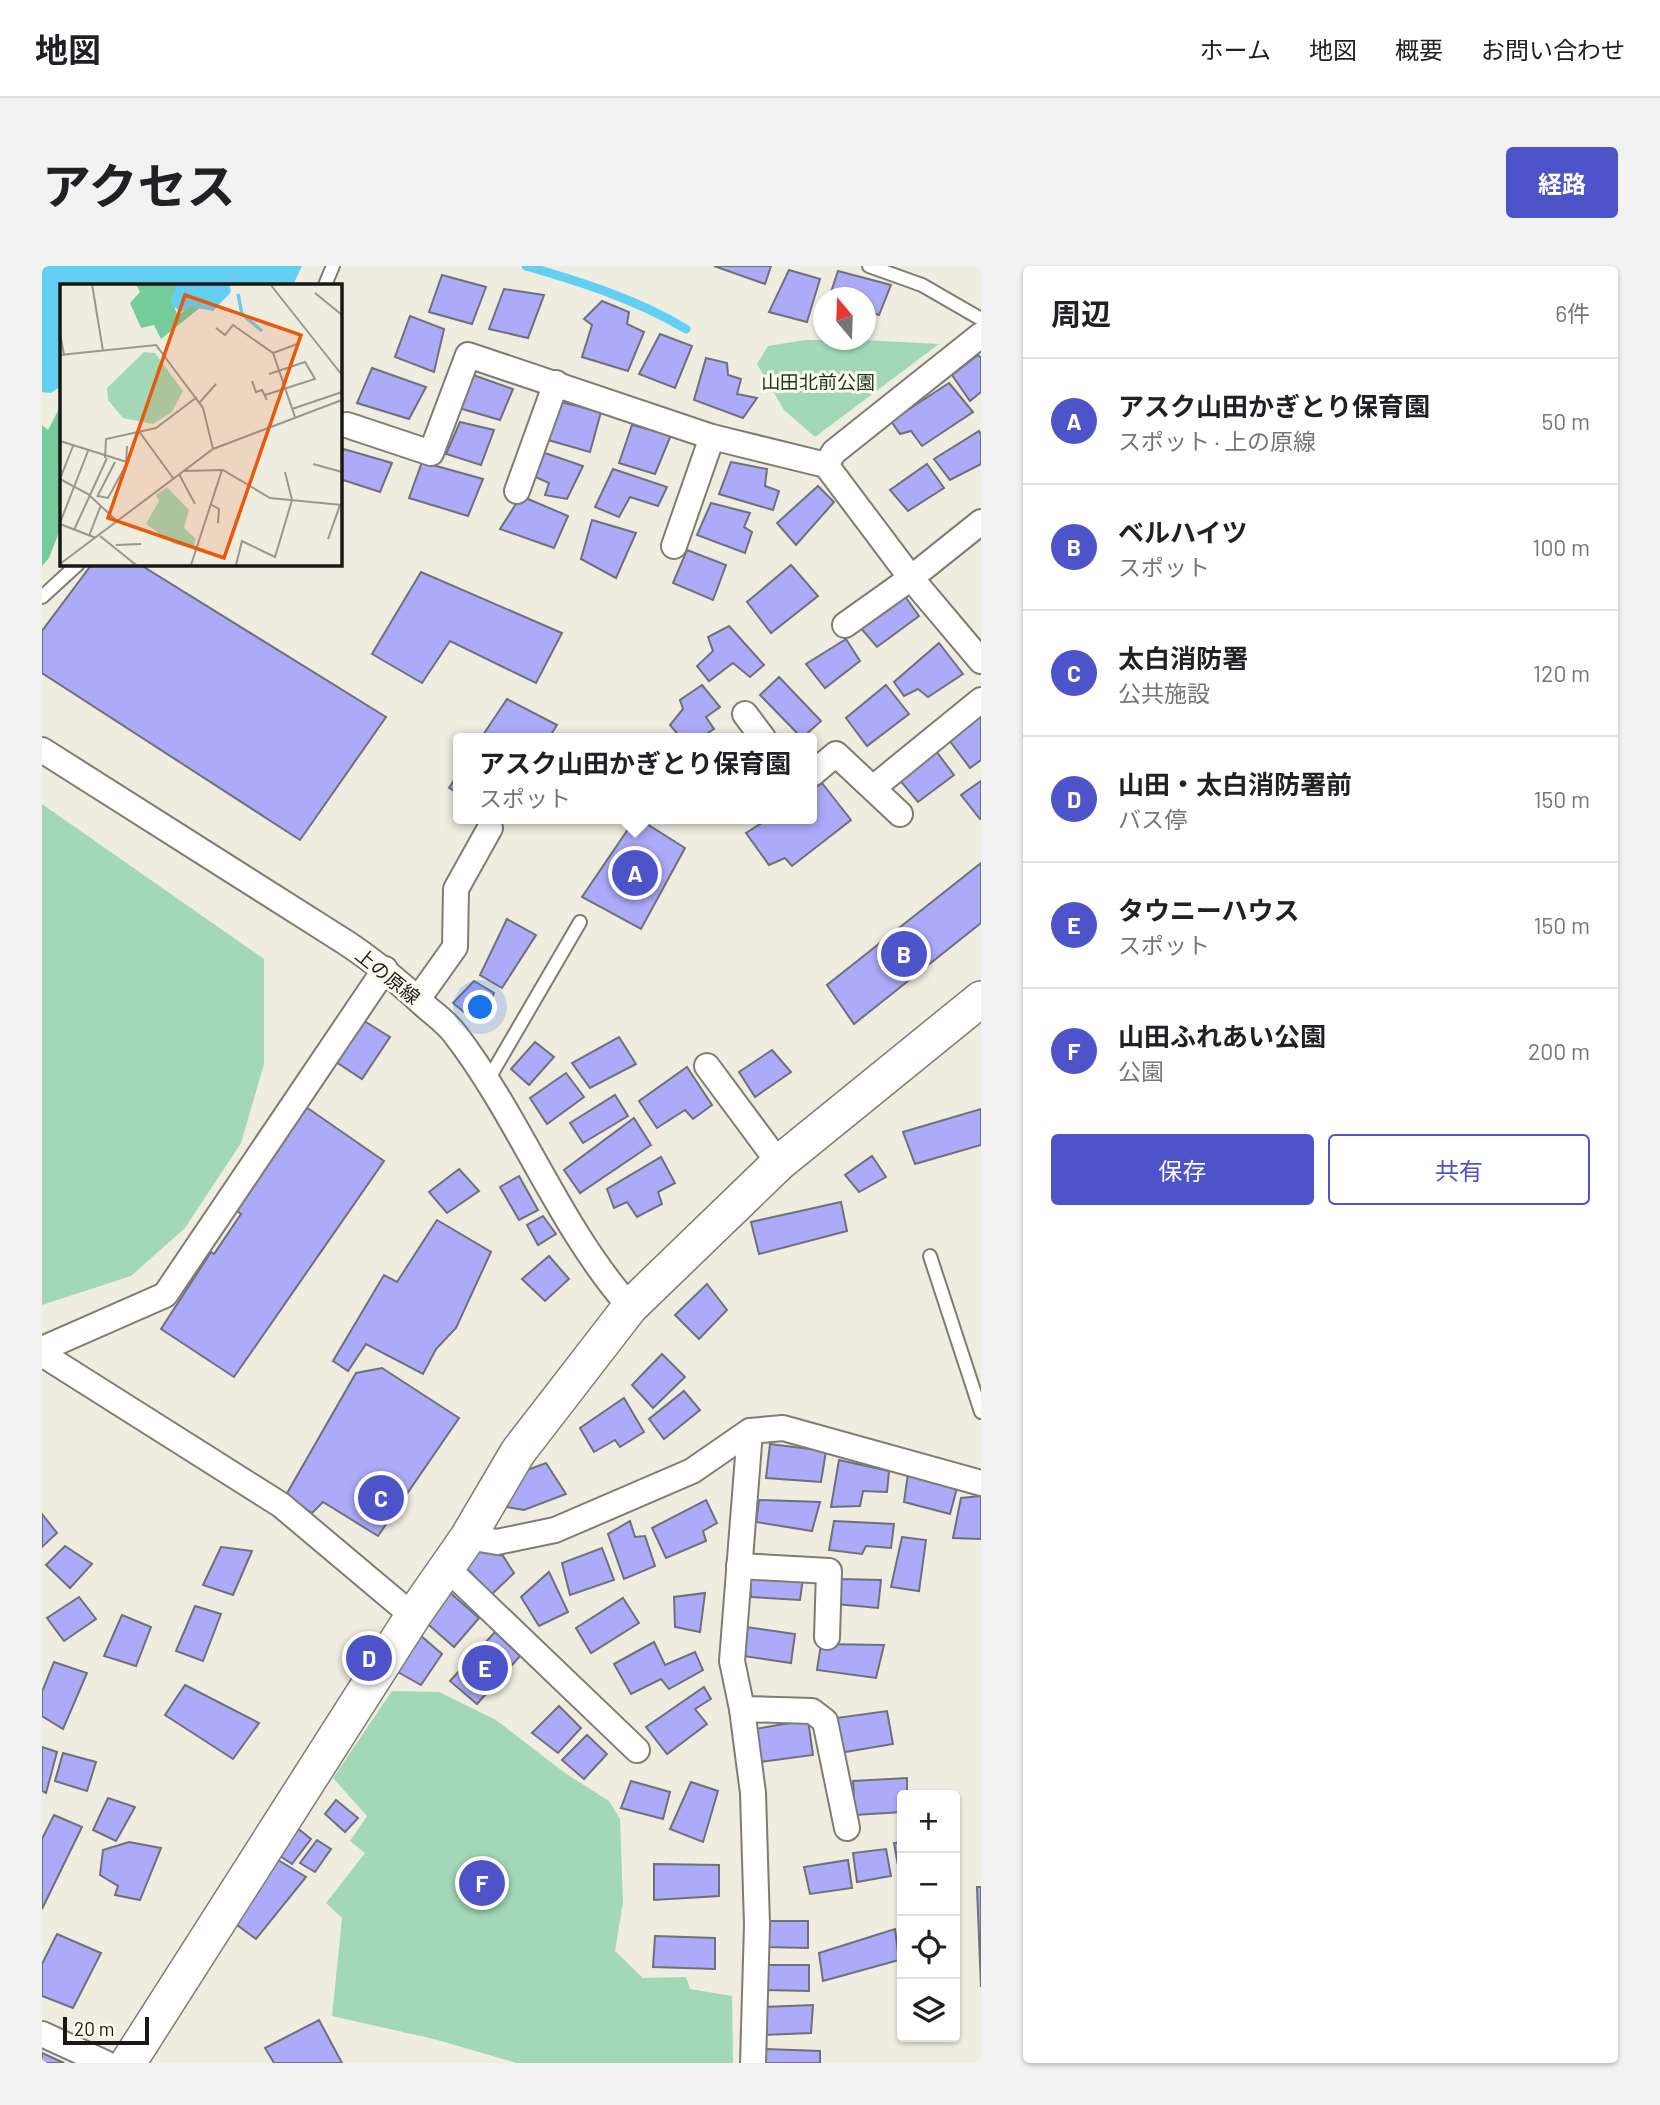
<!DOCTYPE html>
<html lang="ja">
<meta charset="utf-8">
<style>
body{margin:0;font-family:Barlow,"Noto Sans JP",sans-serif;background:#f2f2f2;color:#202124}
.controls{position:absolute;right:21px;bottom:21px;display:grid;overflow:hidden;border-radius:7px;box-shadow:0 2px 5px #0004}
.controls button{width:63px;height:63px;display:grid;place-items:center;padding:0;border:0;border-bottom:2px solid #e0e0e0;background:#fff;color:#202124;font:35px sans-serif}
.compass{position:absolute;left:771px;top:21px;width:63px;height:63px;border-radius:50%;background:#fff;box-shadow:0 2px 5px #0004;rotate:341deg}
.scale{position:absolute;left:21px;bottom:18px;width:86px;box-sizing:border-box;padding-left:7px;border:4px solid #191814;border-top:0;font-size:19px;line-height:24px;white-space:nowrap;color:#191814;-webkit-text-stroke:5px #fdf9ed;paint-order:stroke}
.you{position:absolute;left:439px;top:742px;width:24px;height:24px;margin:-18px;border:5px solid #fff;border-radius:50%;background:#1a73e8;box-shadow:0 0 0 10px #1a73e833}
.badge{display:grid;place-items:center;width:46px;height:46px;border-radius:50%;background:#4d53c9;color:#fff;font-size:23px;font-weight:700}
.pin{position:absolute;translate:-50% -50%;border:4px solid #fff;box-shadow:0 2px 7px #0006}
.popup{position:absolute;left:411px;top:467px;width:364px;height:91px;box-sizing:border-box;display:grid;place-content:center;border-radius:7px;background:#fff;filter:drop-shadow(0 2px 5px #0005);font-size:23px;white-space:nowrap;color:#757577}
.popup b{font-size:26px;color:#202124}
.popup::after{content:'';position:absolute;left:50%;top:100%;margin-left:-14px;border:14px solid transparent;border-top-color:#fff}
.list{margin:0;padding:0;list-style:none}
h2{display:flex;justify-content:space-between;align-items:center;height:91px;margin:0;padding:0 28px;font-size:30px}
h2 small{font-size:23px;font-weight:400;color:#757577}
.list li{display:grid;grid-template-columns:46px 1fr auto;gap:21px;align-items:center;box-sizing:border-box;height:126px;padding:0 28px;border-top:2px solid #e0e0e0}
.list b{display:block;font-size:26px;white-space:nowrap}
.list p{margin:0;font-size:23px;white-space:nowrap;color:#757577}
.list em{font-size:23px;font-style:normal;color:#757577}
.actions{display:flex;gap:14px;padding:21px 28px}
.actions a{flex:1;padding:16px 0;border:2px solid #4d53c9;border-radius:7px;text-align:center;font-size:24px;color:#4d53c9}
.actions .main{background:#4d53c9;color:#fff}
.icon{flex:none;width:38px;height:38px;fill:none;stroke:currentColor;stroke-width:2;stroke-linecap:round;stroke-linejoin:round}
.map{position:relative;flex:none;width:939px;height:1797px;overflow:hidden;border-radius:7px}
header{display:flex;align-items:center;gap:42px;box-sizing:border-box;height:98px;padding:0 35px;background:#fff;border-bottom:2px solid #e0e0e0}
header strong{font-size:33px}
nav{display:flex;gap:38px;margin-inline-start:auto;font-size:24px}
.intro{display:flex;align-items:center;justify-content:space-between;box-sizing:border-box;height:168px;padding:0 42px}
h1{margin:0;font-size:49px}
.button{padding:18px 32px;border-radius:7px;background:#4d53c9;color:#fff;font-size:24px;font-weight:700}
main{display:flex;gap:42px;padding:0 42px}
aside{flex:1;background:#fff;border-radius:7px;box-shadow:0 2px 5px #0004}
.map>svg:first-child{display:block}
.green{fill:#a2d8b8}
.forest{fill:#75cc9b}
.water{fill:#63d0f3}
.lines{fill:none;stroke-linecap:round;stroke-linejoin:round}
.stream{stroke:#63d0f3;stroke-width:9}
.building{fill:#acabf9;stroke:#6f707a;stroke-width:2}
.lane-casing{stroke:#807c72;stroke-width:16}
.street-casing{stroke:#807c72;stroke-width:28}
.secondary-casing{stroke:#807c72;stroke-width:38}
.lane{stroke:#fff;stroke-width:12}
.street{stroke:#fff;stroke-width:24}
.secondary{stroke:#fff;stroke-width:35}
.labels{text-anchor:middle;stroke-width:6;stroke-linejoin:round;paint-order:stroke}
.park-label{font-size:19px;fill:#123824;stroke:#fdf9ed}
.street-label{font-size:19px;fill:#191814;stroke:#fdf9ed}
.inset-river{fill:none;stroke:#63d0f3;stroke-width:3.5}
.inset-road{fill:none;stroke:#99978e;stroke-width:2}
.view{fill:#e8590c;fill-opacity:0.15;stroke:#e8590c;stroke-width:3.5}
.inset-edge{fill:none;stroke:#191814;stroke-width:3.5}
</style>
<header>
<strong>地図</strong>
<nav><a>ホーム</a><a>地図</a><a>概要</a><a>お問い合わせ</a></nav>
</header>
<div class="intro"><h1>アクセス</h1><a class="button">経路</a></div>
<main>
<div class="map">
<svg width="939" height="1797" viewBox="0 0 939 1797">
<rect width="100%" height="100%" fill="#efece0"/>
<!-- green -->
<g class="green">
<polygon points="763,74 822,74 897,78 773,171 742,144 715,98 726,80"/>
<polygon points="0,538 222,693 222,798 199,877 143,962 89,1010 0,1039"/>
<polygon points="350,1425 397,1426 454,1454 523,1507 567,1535 578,1553 581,1636 573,1685 601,1712 644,1711 648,1723 690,1730 691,1797 475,1797 392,1773 290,1750 300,1652 284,1637 323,1587 308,1575 325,1550 291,1512"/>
</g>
<!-- forest -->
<polygon class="forest" points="19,139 19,261 7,292 0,300 0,159 6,164"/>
<!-- water -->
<polygon class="water" points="0,0 260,0 251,19 19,19 19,120 9,127 0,126"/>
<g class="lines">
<!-- stream -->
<path class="stream" d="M484,0c55,16 110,33 160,63"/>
</g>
<!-- building -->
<g class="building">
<polygon points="672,0 729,0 723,18"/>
<polygon points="747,4 778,13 765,56 727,46"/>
<polygon points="796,5 849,19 837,49 824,45 824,32 787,32"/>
<polygon points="400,9 444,21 430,58 387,46"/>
<polygon points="462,23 502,29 486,72 447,63"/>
<polygon points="560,35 587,46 585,58 602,66 586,105 540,91 550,59 542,53"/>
<polygon points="368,50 402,63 392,106 353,91"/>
<polygon points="618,68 650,80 633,122 597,108"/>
<polygon points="936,89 939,92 939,126 928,135 910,109"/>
<polygon points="664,92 685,97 686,109 699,113 695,128 715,132 701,152 652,134"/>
<polygon points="330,102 384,121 367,153 315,137"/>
<polygon points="431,109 471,123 458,154 417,142"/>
<polygon points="907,117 931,146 880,180 869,165 858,168 849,155"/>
<polygon points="519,136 559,146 548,186 506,174"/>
<polygon points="418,156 452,164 439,199 404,188"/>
<polygon points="590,159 629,169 613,208 577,197"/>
<polygon points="937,165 939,169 939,198 908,214 892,193"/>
<polygon points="298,182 350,197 338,226 298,213"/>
<polygon points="500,186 541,200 525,233 503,229 507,217 489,209"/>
<polygon points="380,196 441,213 426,250 367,232"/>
<polygon points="689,196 725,203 723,220 737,225 731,244 677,228"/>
<polygon points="885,198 902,222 866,245 848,224"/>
<polygon points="571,203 625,221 616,240 588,231 577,251 553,241"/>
<polygon points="776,220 792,236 754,279 735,257"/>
<polygon points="479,230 526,250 512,282 458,263"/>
<polygon points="669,237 708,247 702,261 710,266 703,287 655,269"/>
<polygon points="550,254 594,267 574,312 539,293"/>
<polygon points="645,284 684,299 671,334 631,317"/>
<polygon points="50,298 97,298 344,451 258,574 0,407 0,365"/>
<polygon points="749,299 776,330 729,367 705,336"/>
<polygon points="379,306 520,367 494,417 408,375 380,417 330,388"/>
<polygon points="862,329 877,350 835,381 817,360"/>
<polygon points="687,360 722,399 708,411 691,397 667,415 655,400 671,385 666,371"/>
<polygon points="804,373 818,395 783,422 764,398"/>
<polygon points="897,377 921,408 886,431 876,423 862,430 852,416"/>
<polygon points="737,411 779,455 760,472 718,429"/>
<polygon points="660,419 678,441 664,451 672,463 658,472 639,472 628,459 641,443 638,434"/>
<polygon points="844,419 867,448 825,480 804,452"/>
<polygon points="465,433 515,459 507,472 439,472"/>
<polygon points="939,450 939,494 928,502 907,474"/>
<polygon points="894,485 912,509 876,536 856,512"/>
<polygon points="416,508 416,527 407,522"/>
<polygon points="939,515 939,552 938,553 919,529"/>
<polygon points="780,517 809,554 750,600 743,592 727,599 704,567 726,553 770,553 770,524"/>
<polygon points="593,553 597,553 643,582 599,663 540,631"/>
<polygon points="939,597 939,657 812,758 785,719"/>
<polygon points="465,653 494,669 460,722 438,709"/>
<polygon points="432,715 452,727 446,741 433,732 422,746 411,737"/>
<polygon points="319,753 348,771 320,813 291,794"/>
<polygon points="577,771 594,798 548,822 530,797"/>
<polygon points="493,776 512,791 487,819 469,803"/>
<polygon points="730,784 749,806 713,831 697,806"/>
<polygon points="645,801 670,839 651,853 643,844 615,862 597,835"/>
<polygon points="524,807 542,831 505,858 488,832"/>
<polygon points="573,829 586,850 541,877 528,857"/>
<polygon points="264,841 342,895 192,1111 119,1063 169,986 172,988 199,948 195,945"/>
<polygon points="939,843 939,879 873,898 861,866"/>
<polygon points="592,852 609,879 538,927 522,904"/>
<polygon points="830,890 844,911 817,926 803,909"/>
<polygon points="619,891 633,917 616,926 620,938 595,951 585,936 572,942 565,923"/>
<polygon points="417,903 437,925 405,947 387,926"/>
<polygon points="477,910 496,944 477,954 458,921"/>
<polygon points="799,936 805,965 717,988 709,956"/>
<polygon points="501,950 514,968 496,979 485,959"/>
<polygon points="395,954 449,986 414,1062 394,1083 381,1108 324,1078 306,1105 291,1095 342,1009 355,1016"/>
<polygon points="507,990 527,1013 503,1035 480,1013"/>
<polygon points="665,1018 685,1044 657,1073 633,1049"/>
<polygon points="620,1088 643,1111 611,1142 590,1119"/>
<polygon points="340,1102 417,1152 336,1270 281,1236 270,1247 244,1229 314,1107"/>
<polygon points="642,1125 658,1144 622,1173 607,1153"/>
<polygon points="582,1132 602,1166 578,1181 573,1174 552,1186 538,1162"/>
<polygon points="728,1178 784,1185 779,1216 724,1212"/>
<polygon points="797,1194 847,1205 845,1226 821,1225 818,1240 789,1241"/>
<polygon points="504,1197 524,1228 482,1244 465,1241 459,1229 472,1209"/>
<polygon points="866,1207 915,1222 908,1248 862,1236"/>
<polygon points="939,1230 939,1273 911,1272 919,1232"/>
<polygon points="664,1234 675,1257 661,1265 664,1275 624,1292 610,1262"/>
<polygon points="717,1234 778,1236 770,1265 714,1256"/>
<polygon points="0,1248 15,1267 0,1281"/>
<polygon points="588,1255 593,1271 603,1270 613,1300 582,1313 566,1268"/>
<polygon points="792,1255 852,1258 849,1282 824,1280 820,1288 787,1284"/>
<polygon points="860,1271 884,1274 877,1325 849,1321"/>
<polygon points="23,1280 50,1298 28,1322 4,1299"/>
<polygon points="179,1281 210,1285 191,1329 161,1319"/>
<polygon points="560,1282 572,1314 528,1329 520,1297"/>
<polygon points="438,1285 461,1290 472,1307 449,1329 423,1300"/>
<polygon points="507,1306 526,1346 497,1360 479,1331"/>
<polygon points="708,1308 761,1312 758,1334 709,1331"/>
<polygon points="797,1313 839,1314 836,1342 794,1338"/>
<polygon points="405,1324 437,1352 412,1381 380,1353"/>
<polygon points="663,1327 658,1366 633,1361 632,1331"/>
<polygon points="37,1331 54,1353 22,1375 5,1352"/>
<polygon points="581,1332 597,1357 549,1387 534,1362"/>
<polygon points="153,1340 179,1348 161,1395 134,1385"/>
<polygon points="80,1349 109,1361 94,1400 62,1390"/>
<polygon points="704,1361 753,1368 749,1397 701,1390"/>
<polygon points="453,1366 478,1390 435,1438 408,1415"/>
<polygon points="378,1369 400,1388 379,1419 354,1405"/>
<polygon points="612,1376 623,1399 653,1386 661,1404 627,1423 619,1413 589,1428 572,1398"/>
<polygon points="779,1378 842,1379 834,1412 775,1404"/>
<polygon points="12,1396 45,1407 21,1463 0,1450 0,1426"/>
<polygon points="143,1419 217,1457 191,1493 123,1449"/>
<polygon points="662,1421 669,1433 653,1443 665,1458 625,1488 604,1461"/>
<polygon points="517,1440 539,1462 516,1487 490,1467"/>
<polygon points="845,1445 851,1478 797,1487 794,1452"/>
<polygon points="766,1454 771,1489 718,1496 713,1463"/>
<polygon points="545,1469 565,1488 542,1513 520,1494"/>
<polygon points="0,1481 15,1486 4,1527 0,1525"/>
<polygon points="21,1487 54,1496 45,1525 13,1515"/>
<polygon points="865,1512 865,1529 860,1529 860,1546 813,1549 811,1515"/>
<polygon points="589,1515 628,1526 621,1553 579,1542"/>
<polygon points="649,1516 676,1525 661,1576 628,1563"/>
<polygon points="66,1532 93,1541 74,1575 51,1564"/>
<polygon points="294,1534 316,1552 303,1566 283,1548"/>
<polygon points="12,1549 40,1561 0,1643 0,1573"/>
<polygon points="254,1561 269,1573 250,1598 235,1588"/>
<polygon points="275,1574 289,1583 273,1606 258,1597"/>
<polygon points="87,1576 119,1582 98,1634 73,1629 76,1620 58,1609 61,1584"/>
<polygon points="860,1576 860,1604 857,1605 852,1577"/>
<polygon points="844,1583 849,1610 815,1616 811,1587"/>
<polygon points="236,1594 264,1611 214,1673 191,1656"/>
<polygon points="806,1594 810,1622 768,1628 762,1601"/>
<polygon points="612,1598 677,1599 677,1630 612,1634"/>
<polygon points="935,1621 939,1621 939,1721"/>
<polygon points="727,1655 766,1655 766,1682 725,1681"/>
<polygon points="853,1663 857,1694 781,1715 777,1687"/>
<polygon points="15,1668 59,1687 31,1742 0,1730 0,1698"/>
<polygon points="613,1670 673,1672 673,1703 611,1701"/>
<polygon points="724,1699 767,1699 767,1725 723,1724"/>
<polygon points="771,1739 769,1767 720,1769 720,1741"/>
<polygon points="277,1754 300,1797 232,1797 223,1782"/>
<polygon points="723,1783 778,1785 778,1797 721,1797"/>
<polygon points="0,1787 22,1797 0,1797"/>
</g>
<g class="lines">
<defs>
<g id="lane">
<polyline points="827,0 880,19 939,53"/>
<polyline points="283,19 291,0"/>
<polyline points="0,331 36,298"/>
<polyline points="446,814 538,656"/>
<polyline points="888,990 939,1146"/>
</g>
<g id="street">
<polyline points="305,159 389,187 426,89 670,171 784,199 869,312 939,395"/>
<polyline points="784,199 792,186 939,69"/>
<polyline points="475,225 514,117"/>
<polyline points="632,280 670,171"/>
<polyline points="803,359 869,312 939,256"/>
<polyline points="703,448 721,472"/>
<path d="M0,484l303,192c29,19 54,40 79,63 10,9 23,18 31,29 66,86 103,191 175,273"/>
<polyline points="770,508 794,488 858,548"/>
<polyline points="831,522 939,434"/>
<polyline points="376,733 413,681 414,623 448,562"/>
<polyline points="665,800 737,897"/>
<polyline points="0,1083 123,1029 343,703"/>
<polyline points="0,1088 239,1239 371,1350"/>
<polyline points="708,1165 690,1395 700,1443 711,1527 715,1659 711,1797"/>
<polyline points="426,1271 455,1276 513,1264 650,1205 708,1165 741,1162 939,1217"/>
<polyline points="697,1300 787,1305 785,1371"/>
<polyline points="405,1302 595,1484"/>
<polyline points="700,1443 770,1445 783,1455 805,1562"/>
<polyline points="0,1768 63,1797"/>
</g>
<polyline id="secondary" points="86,1797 371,1350 426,1271 476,1186 588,1041 737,897 939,733"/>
</defs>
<!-- lane casing -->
<use href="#lane" class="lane-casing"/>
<!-- street casing -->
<use href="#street" class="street-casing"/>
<!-- secondary casing -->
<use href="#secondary" class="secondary-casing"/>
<!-- lane -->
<use href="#lane" class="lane"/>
<!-- street -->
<use href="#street" class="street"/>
<!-- secondary -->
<use href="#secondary" class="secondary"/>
</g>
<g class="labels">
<!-- park labels -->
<g class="park-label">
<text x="776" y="123">山田北前公園</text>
</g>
<!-- street labels -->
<g class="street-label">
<text transform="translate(346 710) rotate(39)" y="7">上の原線</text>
</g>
</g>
<!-- overview -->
<g transform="translate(18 18)">
<rect width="282" height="282" fill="#efece0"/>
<path d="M84,68l11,1 28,38 -11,21 -19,12 -30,-6 -15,-18 -1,-12zM107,203l22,23 -5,18 12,11 -3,9 -19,-4 -28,-20 13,-23 -3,-6z" fill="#a2d8b8"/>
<path d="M76,0h42l-3,25 3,7 16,-14 7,5 -40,32 -7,-14 -13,3 -11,-25 10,-11z" fill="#75cc9b"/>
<path d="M117,0h52l2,8 -18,19 -21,-4 -12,5 -10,-10z" fill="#63d0f3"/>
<path class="inset-river" d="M178,10l4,20 20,17"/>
<path class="inset-road" d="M32,0l11,67M210,0l72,91M255,9l27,22M156,44l9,7 8,-10 40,28 22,64M0,49l4,22M213,69l27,-10M0,71l96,-10 47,63 10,41M192,97l4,11 6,-2 5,10M205,111l50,-16 -10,-17 -36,12M140,118l16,-18M232,125l50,-17M78,146l35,48M0,157l67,21M45,174l1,-19 50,-11 41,-31M253,180l29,8M123,187l40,-1 47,28 72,7M119,190l16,30M0,195l28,15 30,28M0,195l13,-33M38,212l10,2 18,-33 1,-19M37,213l18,-35M150,220l9,5 -1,14M0,239l28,-72M0,240l36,14M14,246l33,-72M29,252l12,-31M40,252l36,29M268,255l12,-34M56,261l25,-1M0,280l153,-115 129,-49M131,281l31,-95M176,281l6,-24 33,16 17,-57 -7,-28"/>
<path class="view" d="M125,11l116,40 -77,223 -116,-40z"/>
<rect width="282" height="282" class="inset-edge"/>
</g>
</svg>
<div class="controls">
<button>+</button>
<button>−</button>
<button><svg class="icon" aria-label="locate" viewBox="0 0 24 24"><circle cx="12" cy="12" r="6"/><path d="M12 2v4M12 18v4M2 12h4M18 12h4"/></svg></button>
<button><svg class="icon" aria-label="layers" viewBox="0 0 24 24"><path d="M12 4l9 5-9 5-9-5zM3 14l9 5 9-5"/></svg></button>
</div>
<svg class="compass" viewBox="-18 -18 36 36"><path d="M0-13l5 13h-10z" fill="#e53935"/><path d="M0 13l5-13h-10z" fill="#757577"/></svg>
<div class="scale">20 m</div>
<div class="you"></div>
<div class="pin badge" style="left:593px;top:607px">A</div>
<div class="popup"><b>アスク山田かぎとり保育園</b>スポット</div>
<div class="pin badge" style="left:862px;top:688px">B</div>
<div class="pin badge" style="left:339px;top:1232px">C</div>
<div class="pin badge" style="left:327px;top:1392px">D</div>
<div class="pin badge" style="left:443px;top:1402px">E</div>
<div class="pin badge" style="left:440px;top:1617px">F</div>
</div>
<aside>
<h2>周辺<small>6件</small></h2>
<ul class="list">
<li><span class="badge">A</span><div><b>アスク山田かぎとり保育園</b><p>スポット · 上の原線</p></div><em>50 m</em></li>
<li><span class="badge">B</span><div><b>ベルハイツ</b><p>スポット</p></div><em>100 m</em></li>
<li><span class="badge">C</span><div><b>太白消防署</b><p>公共施設</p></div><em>120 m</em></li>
<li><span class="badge">D</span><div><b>山田・太白消防署前</b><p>バス停</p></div><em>150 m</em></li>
<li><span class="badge">E</span><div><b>タウニーハウス</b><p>スポット</p></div><em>150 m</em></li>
<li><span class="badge">F</span><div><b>山田ふれあい公園</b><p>公園</p></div><em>200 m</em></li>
</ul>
<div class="actions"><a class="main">保存</a><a>共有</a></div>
</aside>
</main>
